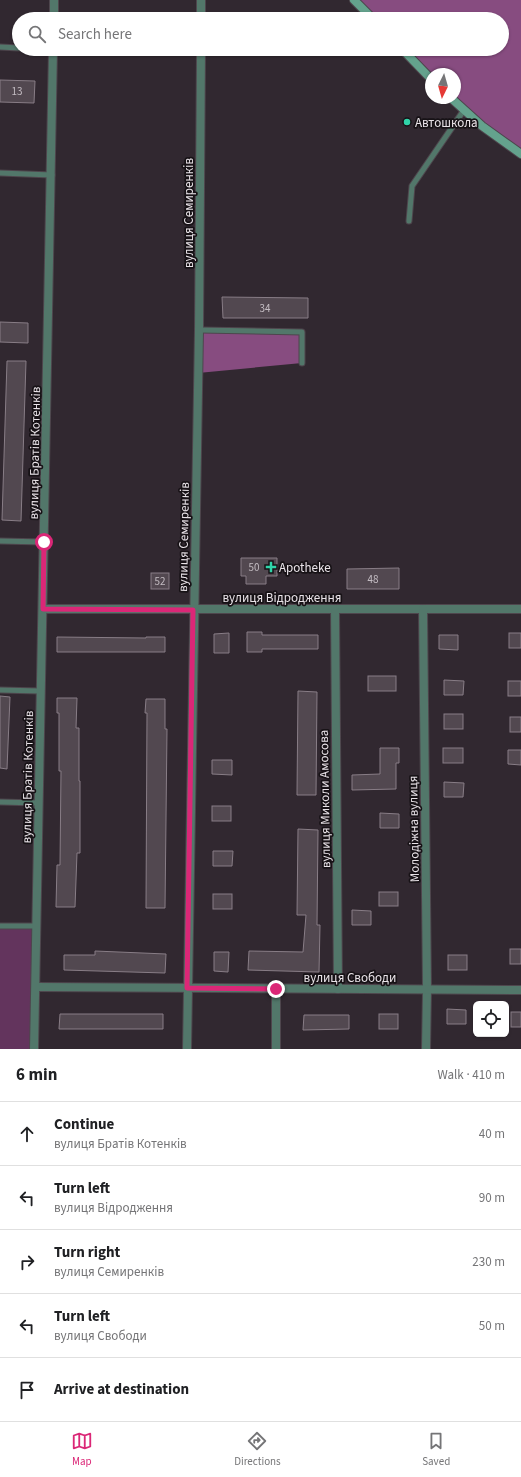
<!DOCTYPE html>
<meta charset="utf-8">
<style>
body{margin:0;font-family:"Source Sans 3",sans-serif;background:#f2f2f2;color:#202124}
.controls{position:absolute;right:12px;bottom:12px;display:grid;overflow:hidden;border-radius:6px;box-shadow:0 1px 3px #0004}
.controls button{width:36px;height:36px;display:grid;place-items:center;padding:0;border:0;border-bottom:1px solid #e0e0e0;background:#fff;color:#202124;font:20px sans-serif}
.compass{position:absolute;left:425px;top:68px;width:36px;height:36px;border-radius:50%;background:#fff;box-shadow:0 1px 3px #0004;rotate:185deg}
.stop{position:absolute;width:12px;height:12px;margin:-9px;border:3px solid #db2777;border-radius:50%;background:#fff}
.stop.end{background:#db2777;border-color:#fff;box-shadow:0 1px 4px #0008}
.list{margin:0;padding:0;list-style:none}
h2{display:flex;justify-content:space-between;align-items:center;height:52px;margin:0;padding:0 16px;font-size:17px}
h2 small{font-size:13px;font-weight:400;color:#757577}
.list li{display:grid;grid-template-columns:26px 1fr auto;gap:12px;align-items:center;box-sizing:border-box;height:64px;padding:0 16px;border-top:1px solid #e0e0e0}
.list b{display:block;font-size:15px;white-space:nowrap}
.list p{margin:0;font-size:13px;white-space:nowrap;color:#757577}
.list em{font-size:13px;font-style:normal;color:#757577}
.icon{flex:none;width:22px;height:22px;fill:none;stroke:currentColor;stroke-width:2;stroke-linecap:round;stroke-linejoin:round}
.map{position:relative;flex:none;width:521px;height:1049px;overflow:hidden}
.search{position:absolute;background:#fff;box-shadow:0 1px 3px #0004;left:12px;right:12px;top:12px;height:44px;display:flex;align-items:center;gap:10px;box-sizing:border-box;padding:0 14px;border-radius:22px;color:#757577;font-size:15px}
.sheet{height:372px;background:#fff}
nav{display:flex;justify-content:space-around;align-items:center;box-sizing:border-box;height:56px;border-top:1px solid #e0e0e0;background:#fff;font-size:11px;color:#757577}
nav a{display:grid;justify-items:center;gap:2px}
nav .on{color:#db2777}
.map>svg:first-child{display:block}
.green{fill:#63345d}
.forest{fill:#874c80}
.building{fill:#524850;stroke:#887d86}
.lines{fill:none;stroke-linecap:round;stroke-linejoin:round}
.service-casing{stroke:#4e464d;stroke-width:7}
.minor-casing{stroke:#4e464d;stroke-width:10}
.secondary-casing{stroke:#4e464d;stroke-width:10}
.service{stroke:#52776a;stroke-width:5}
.minor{stroke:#52776a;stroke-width:8}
.secondary{stroke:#64a28d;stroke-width:8}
.route{stroke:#db2777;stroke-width:5}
.poi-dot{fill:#30d4a9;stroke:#171216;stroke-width:1.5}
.labels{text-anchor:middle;stroke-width:3.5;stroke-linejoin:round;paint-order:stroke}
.number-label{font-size:11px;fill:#c3bcc2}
.poi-label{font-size:13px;fill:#e9e3e8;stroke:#171216;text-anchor:start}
.street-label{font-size:13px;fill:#e9e3e8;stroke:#171216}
</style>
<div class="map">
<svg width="521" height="1049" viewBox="0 0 521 1049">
<rect width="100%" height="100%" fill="#312830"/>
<!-- green -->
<polygon class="green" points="0,926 36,926 34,1049 0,1049"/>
<!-- forest -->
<g class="forest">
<polygon points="354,0 521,0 521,154 455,98 455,74 431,74 402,49 502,49 502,19 373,19"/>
<polygon points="199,330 302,332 302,363 198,373"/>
</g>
<!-- building -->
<g class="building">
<polygon points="0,80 35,81 34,103 0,102"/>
<polygon points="222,297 308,298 308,318 223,318"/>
<polygon points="0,322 28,323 28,343 0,342"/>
<polygon points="7,361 26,361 21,521 2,520"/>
<polygon points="241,558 277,558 277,576 266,576 266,584 246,584 246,576 241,576"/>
<polygon points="399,568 399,589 347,589 347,569"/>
<rect x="151" y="573" width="18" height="16"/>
<polygon points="247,632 262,632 262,635 318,635 318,649 262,649 262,652 247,652"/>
<polygon points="229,633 229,653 214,653 214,634"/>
<rect x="509" y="633" width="12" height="15"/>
<polygon points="439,635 458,635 458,650 439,649"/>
<polygon points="57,637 146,638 146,637 165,637 165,652 57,652"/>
<rect x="368" y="676" width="28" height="15"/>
<polygon points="444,680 464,681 463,695 444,695"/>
<rect x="508" y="681" width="13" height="15"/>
<polygon points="298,691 317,692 316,795 297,795"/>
<polygon points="0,696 10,697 7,769 0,768"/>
<polygon points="57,698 77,698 76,728 79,728 79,781 80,781 80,853 77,853 75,907 56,907 57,865 60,865 61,771 59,771 59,713 57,713"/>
<polygon points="146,699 165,699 165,729 167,729 165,908 146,908 147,713 145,713"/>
<rect x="444" y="714" width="19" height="15"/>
<rect x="510" y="717" width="11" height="15"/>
<polygon points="380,748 399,748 399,763 396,763 396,789 352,790 352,775 380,774"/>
<rect x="443" y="748" width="20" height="15"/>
<polygon points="508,750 521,750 521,765 508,764"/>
<polygon points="212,760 232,760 232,775 212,774"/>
<polygon points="444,782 464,783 463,797 444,797"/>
<rect x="212" y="806" width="19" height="15"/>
<polygon points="380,813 399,814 399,828 380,828"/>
<polygon points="298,829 318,830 317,925 320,925 319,972 248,970 249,951 303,952 306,915 297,915"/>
<polygon points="213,851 233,851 232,866 213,866"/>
<rect x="379" y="892" width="19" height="14"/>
<rect x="213" y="894" width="19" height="15"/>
<polygon points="352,910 371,911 371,925 352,925"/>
<rect x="510" y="949" width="11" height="15"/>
<polygon points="95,951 166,954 165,973 64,970 64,955 95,955"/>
<polygon points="214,952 229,952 228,972 214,971"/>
<rect x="448" y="955" width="19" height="15"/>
<polygon points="447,1009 466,1010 466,1024 447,1024"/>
<rect x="511" y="1012" width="10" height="15"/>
<polygon points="60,1014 163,1014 163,1029 59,1029"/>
<rect x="379" y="1014" width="19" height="15"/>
<polygon points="304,1015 349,1015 349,1029 303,1030"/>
</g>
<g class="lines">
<defs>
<g id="service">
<polyline points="0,47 19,48"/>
<polyline points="28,49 53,50"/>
<polyline points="0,173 52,175"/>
<polyline points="409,221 412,186 464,110"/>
<polyline points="199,330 302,332 302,363"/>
<polyline points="0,541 44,542"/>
<polyline points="0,690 40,691"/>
<polyline points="0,802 39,803"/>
<polyline points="0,926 36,926"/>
</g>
<g id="minor">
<polyline points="54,19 54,0"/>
<polyline points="201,19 201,0"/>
<polyline points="43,609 521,609"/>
<polyline points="335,609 338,989"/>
<polyline points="423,609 427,990 426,1049"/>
<polyline points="36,987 521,990"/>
<polyline points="34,1049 53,49"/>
<polyline points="187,1049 199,330 201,49"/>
<polyline points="276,1049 276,989"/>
</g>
<g id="secondary">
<polyline points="354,0 373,19"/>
<polyline points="402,49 431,79"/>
<polyline points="451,98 482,126 521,154"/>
</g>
</defs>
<!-- service casing -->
<use href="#service" class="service-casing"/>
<!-- minor casing -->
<use href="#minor" class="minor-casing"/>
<!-- secondary casing -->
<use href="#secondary" class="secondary-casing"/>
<!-- service -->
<use href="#service" class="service"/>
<!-- minor -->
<use href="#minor" class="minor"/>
<!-- secondary -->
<use href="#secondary" class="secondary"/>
</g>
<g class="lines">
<!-- route -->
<polyline class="route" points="44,542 43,609 193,610 187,988 276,989"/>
</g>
<!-- markers -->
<g class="poi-dot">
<circle cx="407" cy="122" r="4"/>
<path d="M269 561h4v4h4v4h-4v4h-4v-4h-4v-4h4z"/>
</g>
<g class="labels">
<!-- number labels -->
<g class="number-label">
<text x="17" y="95">13</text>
<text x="265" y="312">34</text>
<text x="254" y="571">50</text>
<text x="373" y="583">48</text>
<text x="160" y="585">52</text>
</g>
<!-- poi labels -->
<g class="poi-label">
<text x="415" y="127">Автошкола</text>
<text x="279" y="572">Apotheke</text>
</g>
<!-- street labels -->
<g class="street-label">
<text transform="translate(188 213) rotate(-90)" y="5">вулиця Семиренків</text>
<text transform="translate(34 453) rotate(-89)" y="5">вулиця Братів Котенків</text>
<text transform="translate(183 537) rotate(-89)" y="5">вулиця Семиренків</text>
<text x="282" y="602">вулиця Відродження</text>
<text transform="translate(27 777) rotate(-89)" y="5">вулиця Братів Котенків</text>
<text transform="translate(324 799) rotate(-91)" y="5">вулиця Миколи Амосова</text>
<text transform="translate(413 829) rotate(-91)" y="5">Молодіжна вулиця</text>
<text x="350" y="982">вулиця Свободи</text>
</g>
</g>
</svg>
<div class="controls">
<button><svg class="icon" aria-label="locate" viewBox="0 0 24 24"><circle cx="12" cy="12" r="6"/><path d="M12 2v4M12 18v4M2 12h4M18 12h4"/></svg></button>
</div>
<svg class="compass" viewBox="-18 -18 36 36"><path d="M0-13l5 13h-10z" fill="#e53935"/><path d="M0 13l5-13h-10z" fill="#757577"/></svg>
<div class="stop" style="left:44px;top:542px"></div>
<div class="stop end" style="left:276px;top:989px"></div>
<div class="search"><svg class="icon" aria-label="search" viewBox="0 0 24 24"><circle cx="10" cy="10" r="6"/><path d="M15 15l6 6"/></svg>Search here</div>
</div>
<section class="sheet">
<h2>6 min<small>Walk · 410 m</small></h2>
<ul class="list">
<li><svg class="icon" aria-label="ahead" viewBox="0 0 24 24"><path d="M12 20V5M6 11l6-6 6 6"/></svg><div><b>Continue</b><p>вулиця Братів Котенків</p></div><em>40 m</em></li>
<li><svg class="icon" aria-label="left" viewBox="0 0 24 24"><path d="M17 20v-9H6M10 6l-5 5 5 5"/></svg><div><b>Turn left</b><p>вулиця Відродження</p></div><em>90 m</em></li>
<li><svg class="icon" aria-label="right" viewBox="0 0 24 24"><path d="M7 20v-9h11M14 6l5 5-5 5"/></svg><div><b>Turn right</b><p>вулиця Семиренків</p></div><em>230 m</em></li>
<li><svg class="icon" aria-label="left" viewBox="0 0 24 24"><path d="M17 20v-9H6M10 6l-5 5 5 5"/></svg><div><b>Turn left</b><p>вулиця Свободи</p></div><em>50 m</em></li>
<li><svg class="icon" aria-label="arrive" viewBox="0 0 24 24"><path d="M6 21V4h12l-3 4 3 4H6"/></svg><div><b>Arrive at destination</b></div></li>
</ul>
</section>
<nav>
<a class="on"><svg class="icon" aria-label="map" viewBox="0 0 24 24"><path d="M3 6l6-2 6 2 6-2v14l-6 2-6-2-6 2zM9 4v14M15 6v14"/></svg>Map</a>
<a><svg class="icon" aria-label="directions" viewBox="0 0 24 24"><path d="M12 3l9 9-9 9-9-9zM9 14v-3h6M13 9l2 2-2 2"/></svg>Directions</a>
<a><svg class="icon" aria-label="saved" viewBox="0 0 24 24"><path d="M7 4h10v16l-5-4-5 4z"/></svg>Saved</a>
</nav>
